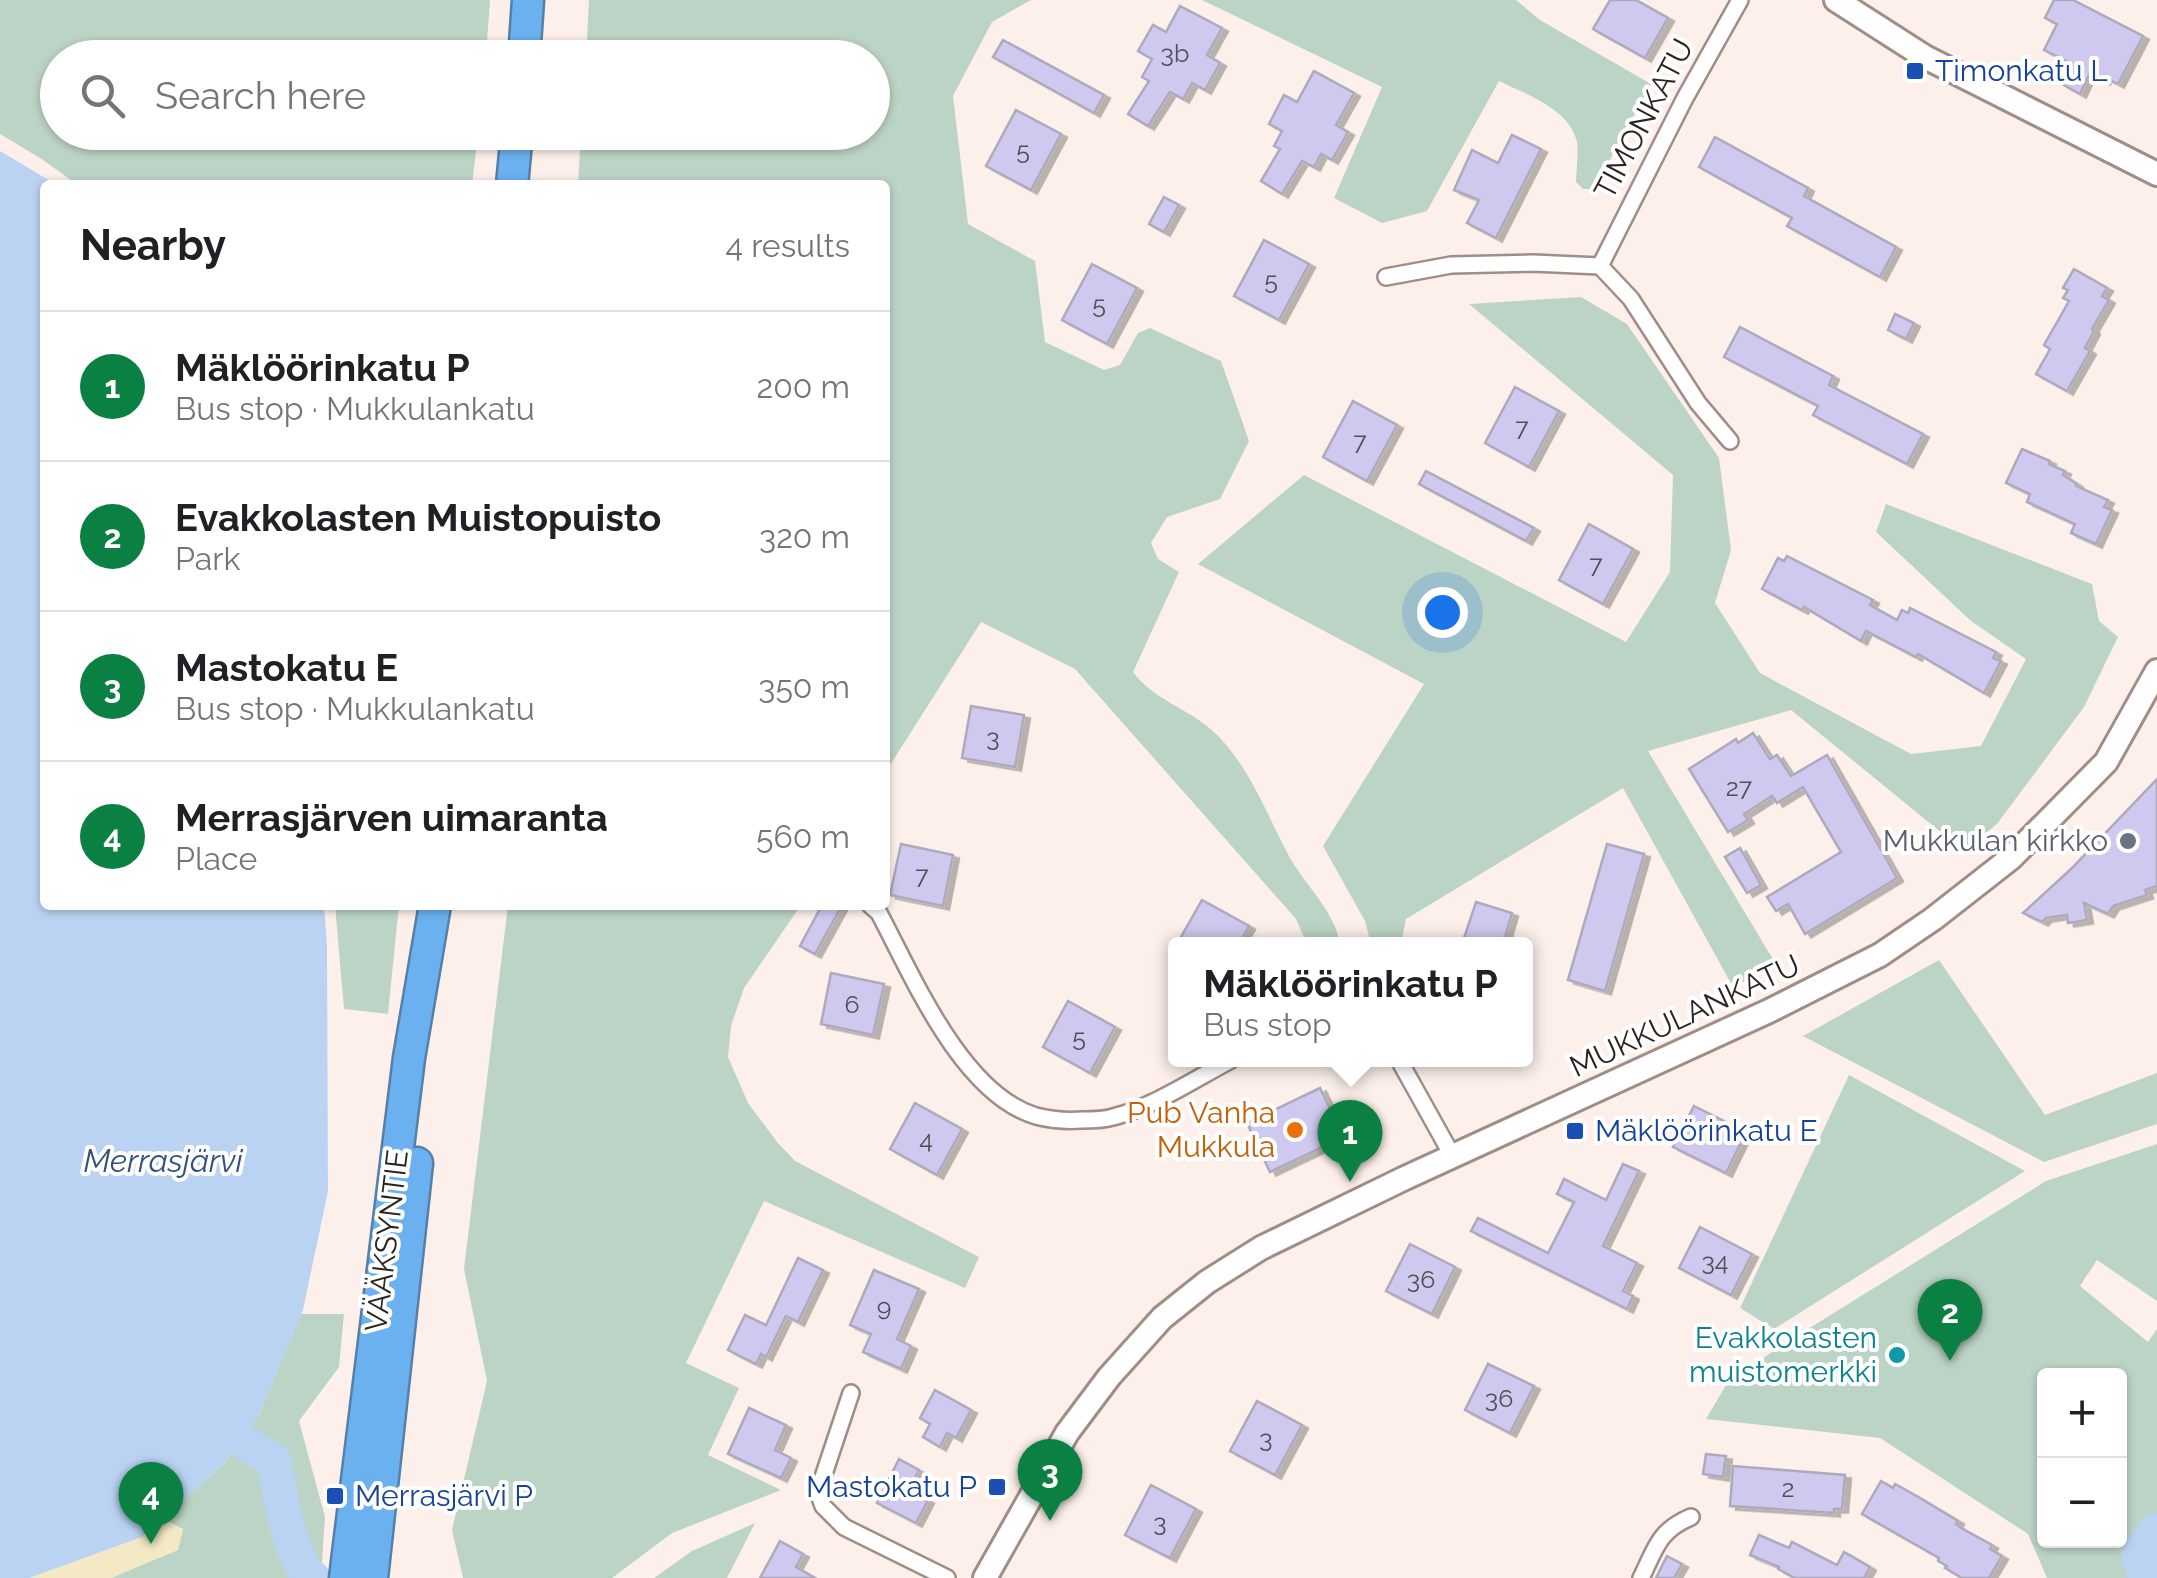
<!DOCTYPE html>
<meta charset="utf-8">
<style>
body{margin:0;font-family:Raleway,sans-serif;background:#f6f6f6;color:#202124}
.controls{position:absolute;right:30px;bottom:30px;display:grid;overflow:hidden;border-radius:10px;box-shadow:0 2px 8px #0004}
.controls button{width:90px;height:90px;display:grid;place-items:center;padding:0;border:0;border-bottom:2px solid #e0e0e0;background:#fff;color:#202124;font:50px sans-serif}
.you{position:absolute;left:1442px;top:612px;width:35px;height:35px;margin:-25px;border:8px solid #fff;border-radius:50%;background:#1a73e8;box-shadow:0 0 0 15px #1a73e833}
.badge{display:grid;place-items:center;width:65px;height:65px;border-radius:50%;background:#0b8043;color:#fff;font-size:32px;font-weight:700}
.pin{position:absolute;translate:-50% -82px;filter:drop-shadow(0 2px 5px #0008)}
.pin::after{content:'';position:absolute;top:52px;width:35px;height:30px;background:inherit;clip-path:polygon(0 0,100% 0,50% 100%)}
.popup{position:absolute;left:1168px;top:937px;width:365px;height:130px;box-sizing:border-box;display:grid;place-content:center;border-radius:10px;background:#fff;filter:drop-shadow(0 2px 8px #0005);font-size:32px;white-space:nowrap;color:#757577}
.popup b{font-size:38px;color:#202124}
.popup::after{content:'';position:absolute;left:50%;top:100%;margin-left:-20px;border:20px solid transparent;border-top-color:#fff}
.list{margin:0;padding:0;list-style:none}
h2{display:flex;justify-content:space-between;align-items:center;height:130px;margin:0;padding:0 40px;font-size:42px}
h2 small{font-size:32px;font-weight:400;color:#757577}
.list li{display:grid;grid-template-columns:65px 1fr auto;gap:30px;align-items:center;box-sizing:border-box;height:150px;padding:0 40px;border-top:2px solid #e0e0e0}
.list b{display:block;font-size:38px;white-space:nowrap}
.list p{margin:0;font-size:32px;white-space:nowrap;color:#757577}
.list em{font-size:32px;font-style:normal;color:#757577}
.icon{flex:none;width:55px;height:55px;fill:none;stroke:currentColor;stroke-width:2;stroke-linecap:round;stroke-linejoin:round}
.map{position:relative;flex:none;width:2157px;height:1578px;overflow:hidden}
.search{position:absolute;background:#fff;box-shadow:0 2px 8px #0004;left:40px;top:40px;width:850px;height:110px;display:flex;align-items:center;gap:25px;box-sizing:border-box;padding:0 35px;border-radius:55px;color:#757577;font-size:38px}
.panel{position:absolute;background:#fff;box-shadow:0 2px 8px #0004;left:40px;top:180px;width:850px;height:730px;border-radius:10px}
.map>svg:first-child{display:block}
.green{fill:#bcd4c6;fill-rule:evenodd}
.sand{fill:#f3e9c4}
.water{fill:#bbd3f3}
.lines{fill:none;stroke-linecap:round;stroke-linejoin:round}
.river{stroke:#bbd3f3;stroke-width:35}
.building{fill:#cfc9ef;stroke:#acaabc;stroke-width:2.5;filter:url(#shadow)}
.street-casing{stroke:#a08d86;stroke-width:20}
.secondary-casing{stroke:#a08d86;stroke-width:28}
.highway-casing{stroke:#5580a8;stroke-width:35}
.street{stroke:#fff;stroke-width:15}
.secondary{stroke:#fff;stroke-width:22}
.highway{stroke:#6bb1f0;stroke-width:30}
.transit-dot{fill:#1a4fb4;stroke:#fff;stroke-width:4}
.worship-dot{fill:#6b7280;stroke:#fff;stroke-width:4}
.food-dot{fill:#e8710a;stroke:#fff;stroke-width:4}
.culture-dot{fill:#0f9aa8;stroke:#fff;stroke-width:4}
.labels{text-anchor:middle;stroke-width:8;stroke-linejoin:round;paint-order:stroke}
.number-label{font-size:25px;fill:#544d54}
.transit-label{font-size:30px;fill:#164399;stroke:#fff;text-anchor:start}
.street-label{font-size:30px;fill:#2b2421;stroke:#fff}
.worship-label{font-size:30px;fill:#5b616d;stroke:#fff;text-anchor:end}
.food-label{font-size:30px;fill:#c56008;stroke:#fff;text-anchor:end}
.culture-label{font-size:30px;fill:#0d838f;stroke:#fff;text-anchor:end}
.water-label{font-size:32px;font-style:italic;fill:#30527c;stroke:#fff}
</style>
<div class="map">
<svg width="2157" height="1578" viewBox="0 0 2157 1578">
<defs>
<filter id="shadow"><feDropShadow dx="6" dy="3.5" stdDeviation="0" flood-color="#0004"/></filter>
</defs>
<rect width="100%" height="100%" fill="#fdf0eb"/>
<!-- green -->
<g class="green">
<polygon points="0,0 490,0 486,57 58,58 58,132 478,133 472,185 78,185 40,158 0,134"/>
<path d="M589,0h442l-39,22 -39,74 15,128 67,37 10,81 59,28 16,-5 18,-32 12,-5 71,33 28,80 -29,58 -53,18 -16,26 7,16 21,13 -46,100c21,28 56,37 81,60 35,33 53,83 76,126 16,28 45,54 50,86h-33l-11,-25 -221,-250 -94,-47 -96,151v-588h-307l3,-52 291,-1v-74l-286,-1z"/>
<path d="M1202,0h314l24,20 111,64 -57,105h-11l-7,-7c0,-12 3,-28 1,-40 -8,-34 -50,-47 -78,-61l-72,130 -45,12 -48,-25 48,-111z"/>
<polygon points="1581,297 1627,324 1719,458 1731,550 1715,603 1760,673 1911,754 1981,746 2026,659 1971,621 1876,532 1886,504 2092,584 2099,621 2118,637 2084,707 1997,824 1964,851 1791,710 1648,751 1777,966 1733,987 1623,788 1406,919 1401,944 1371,944 1365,921 1323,846 1424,684 1198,564 1304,475 1626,642 1670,572 1673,475 1469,304"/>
<polygon points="335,905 399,905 388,1014 344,1009"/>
<polygon points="508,905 801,905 744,988 731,1026 728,1057 748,1103 777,1142 795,1161 979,1257 965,1288 764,1201 686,1363 739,1388 708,1455 781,1490 672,1533 612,1578 463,1578 452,1530 487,1381 464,1269"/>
<polygon points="1939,960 2045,1115 2157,1073 2157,1124 2044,1162 1803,1036"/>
<polygon points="1849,1075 2025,1171 1774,1329 1740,1308"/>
<path d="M2157,1144v157l-60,-41 -17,26 68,56 9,-13v249h-110l-19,-44 -148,-96 -174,-19 20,-34 53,-38 267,-166zM2044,1376h76v164h-76z"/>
<polygon points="301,1314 344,1314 339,1367 299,1421 325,1517 321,1578 111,1578 177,1550 183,1529 162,1519 224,1464 259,1414"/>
<polygon points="755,1523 727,1578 654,1578 692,1551"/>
</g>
<!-- sand -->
<polygon class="sand" points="162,1519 183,1529 178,1550 111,1578 29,1578 142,1537"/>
<!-- water -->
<polygon class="water" points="0,151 57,185 45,185 45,905 324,905 327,945 328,1191 303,1310 259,1414 224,1464 142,1537 29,1578 0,1578"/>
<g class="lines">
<!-- river -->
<g class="river">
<path d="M241,1440l33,21c6,30 15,101 39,117"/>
<polyline points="2145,1578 2139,1555 2157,1530"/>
</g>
</g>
<!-- building -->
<g class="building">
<polygon points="1610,0 1636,0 1668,18 1645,58 1593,29"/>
<polygon points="2054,0 2073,0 2143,36 2118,84 2106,78 2104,81 2090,73 2080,94 2062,84 2072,64 2044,50 2057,24 2045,18"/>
<polygon points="1180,6 1222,28 1207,55 1220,63 1205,90 1192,83 1183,99 1170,92 1148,126 1128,114 1149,81 1142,77 1152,59 1138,51 1153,25 1166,32"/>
<polygon points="1003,40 1104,95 1094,113 993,57"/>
<polygon points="1314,71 1354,93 1336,125 1348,132 1332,160 1321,154 1314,167 1302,161 1282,194 1261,181 1280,149 1274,146 1282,131 1269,124 1284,95 1297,102"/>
<polygon points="1016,110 1061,134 1031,190 986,166"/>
<polygon points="1512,135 1541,149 1496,238 1467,223 1479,200 1454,190 1472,150 1498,163"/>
<polygon points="1715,137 1808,188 1804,196 1896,247 1880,277 1787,226 1792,218 1699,167"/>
<polygon points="1164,197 1179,205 1164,232 1149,224"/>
<polygon points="1264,240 1309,264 1279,320 1234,296"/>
<polygon points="1092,264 1137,288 1107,344 1062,320"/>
<polygon points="2074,269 2107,288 2102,296 2109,300 2092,329 2094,331 2085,348 2090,351 2067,391 2036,374 2050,349 2044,345 2069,301 2063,298 2068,290 2063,288"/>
<polygon points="1895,314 1914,323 1906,339 1888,330"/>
<polygon points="1740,327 1833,376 1829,385 1923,434 1907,464 1813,415 1818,406 1724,357"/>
<polygon points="1515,387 1559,411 1529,467 1485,443"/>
<polygon points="1353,401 1397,425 1367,481 1323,457"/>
<polygon points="2022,449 2050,461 2049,464 2065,471 2063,475 2077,484 2076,486 2108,500 2104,507 2112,510 2096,544 2071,533 2075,524 2027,502 2030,494 2006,483"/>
<polygon points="1426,471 1534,528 1526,541 1419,484"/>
<polygon points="1589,524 1633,549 1603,604 1559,580"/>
<polygon points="1787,556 1873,600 1870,605 1897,620 1902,610 1908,613 1910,608 1996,652 1993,658 2001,661 1984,693 1918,654 1916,657 1866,631 1861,641 1804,607 1802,610 1762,589 1778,558 1784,561"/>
<polygon points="971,706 1024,715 1015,767 962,758"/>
<polygon points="1753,733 1770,759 1777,755 1791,776 1827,755 1897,878 1805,934 1788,904 1776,911 1767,897 1841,852 1803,787 1777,803 1772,796 1744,814 1748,820 1728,832 1689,769 1736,739 1738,743"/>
<polygon points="2157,779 2157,886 2145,890 2147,895 2113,906 2108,914 2084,903 2087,920 2068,923 2067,915 2046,918 2042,922 2023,913 2071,869"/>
<polygon points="901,844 953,855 943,906 890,895"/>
<polygon points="1607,844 1644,854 1605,991 1568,980"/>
<polygon points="1740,848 1761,885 1747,893 1725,857"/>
<polygon points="1202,900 1249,926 1239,944 1177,944"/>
<polygon points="1476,902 1512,913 1503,944 1462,944"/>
<polygon points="822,905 842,905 815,954 800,946"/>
<polygon points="831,973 884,984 873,1035 821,1024"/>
<polygon points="1068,1001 1115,1027 1090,1073 1043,1047"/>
<polygon points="1320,1088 1344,1137 1270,1172 1247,1123"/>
<polygon points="915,1103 962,1129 937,1175 890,1149"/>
<polygon points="1694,1106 1746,1132 1726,1173 1673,1147"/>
<polygon points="1623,1164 1639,1171 1603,1246 1637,1263 1623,1291 1633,1296 1627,1309 1471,1231 1478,1218 1548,1253 1574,1202 1557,1194 1564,1179 1606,1200"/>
<polygon points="1700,1227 1752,1254 1731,1295 1679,1268"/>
<polygon points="1410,1244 1455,1267 1432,1314 1386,1291"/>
<polygon points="798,1258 823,1270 798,1322 786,1316 766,1357 761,1354 756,1364 728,1350 745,1315 766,1325"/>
<polygon points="874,1270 919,1289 897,1339 911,1346 901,1369 863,1352 871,1334 850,1325"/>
<polygon points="1488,1364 1534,1386 1510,1433 1465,1410"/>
<polygon points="935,1390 971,1410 956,1438 947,1433 940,1447 923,1437 930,1424 920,1418"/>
<polygon points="1257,1401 1302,1425 1275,1475 1230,1451"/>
<polygon points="749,1408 786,1425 775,1450 791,1458 781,1478 728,1454"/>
<polygon points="1706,1454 1726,1456 1723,1477 1703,1474"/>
<polygon points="899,1459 919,1470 909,1490 928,1500 916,1523 877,1503"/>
<polygon points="1733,1466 1845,1475 1842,1509 1834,1509 1834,1513 1730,1506"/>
<polygon points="1881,1481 1893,1488 1895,1484 1920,1498 1958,1521 1956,1524 1961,1528 1992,1545 1990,1549 2002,1556 1989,1578 1962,1578 1945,1568 1947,1566 1938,1561 1939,1558 1862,1514"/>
<polygon points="1151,1485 1196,1509 1170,1558 1125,1535"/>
<polygon points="1759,1535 1789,1548 1792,1542 1837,1565 1844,1552 1870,1567 1864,1578 1795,1578 1778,1569 1779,1567 1750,1555"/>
<polygon points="780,1541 803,1554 796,1567 815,1578 760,1578"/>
<polygon points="1667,1556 1682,1564 1674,1578 1656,1578"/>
</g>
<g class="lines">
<defs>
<g id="street">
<polyline points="1600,266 1631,299 1698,403 1730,441"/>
<polyline points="1386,277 1451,265 1533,263 1600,266 1685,98 1740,0"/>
<path d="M870,905l9,8c34,64 83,181 157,203 15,4 32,5 46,4 11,0 22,0 31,-3 42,-11 80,-37 118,-57"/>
<polyline points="1399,1060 1453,1157"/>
<polyline points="851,1393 818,1492 823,1506 844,1527 947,1578"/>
<path d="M1641,1578c15,-30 17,-47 50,-61"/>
</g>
<g id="secondary">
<polyline points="1836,0 1925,57 2157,174"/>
<polyline points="985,1578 1067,1433 1109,1377 1162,1318 1207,1282 1261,1248 1405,1178 1769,1011 1880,955 1933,919 2011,858 2106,762 2157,671"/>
</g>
<g id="highway">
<polyline points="524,58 528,0"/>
<polyline points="512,185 517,132"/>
<polyline points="345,1578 409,1058 435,905"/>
<polyline points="372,1578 417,1163"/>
</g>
</defs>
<!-- street casing -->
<use href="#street" class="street-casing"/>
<!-- secondary casing -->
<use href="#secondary" class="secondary-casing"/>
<!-- highway casing -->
<use href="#highway" class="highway-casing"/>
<!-- street -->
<use href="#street" class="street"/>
<!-- secondary -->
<use href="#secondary" class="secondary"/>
<!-- highway -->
<use href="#highway" class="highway"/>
</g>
<!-- markers -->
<g class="transit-dot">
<rect x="1905" y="61" width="20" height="20" rx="5"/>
<rect x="1565" y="1121" width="20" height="20" rx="5"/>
<rect x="987" y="1477" width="20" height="20" rx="5"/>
<rect x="325" y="1486" width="20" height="20" rx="5"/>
</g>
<circle class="worship-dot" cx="2128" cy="841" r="10"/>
<circle class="food-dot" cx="1295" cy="1130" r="10"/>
<circle class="culture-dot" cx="1897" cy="1355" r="10"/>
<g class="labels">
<!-- number labels -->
<g class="number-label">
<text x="1175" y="62">3b</text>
<text x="1023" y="159">5</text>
<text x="1271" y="289">5</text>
<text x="1099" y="313">5</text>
<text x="1522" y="436">7</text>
<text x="1360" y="450">7</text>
<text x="1596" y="573">7</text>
<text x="993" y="746">3</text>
<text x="1739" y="796">27</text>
<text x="922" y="884">7</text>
<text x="852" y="1013">6</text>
<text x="1079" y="1046">5</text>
<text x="926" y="1148">4</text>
<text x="1715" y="1270">34</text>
<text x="1421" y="1288">36</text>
<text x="884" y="1316">9</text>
<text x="1499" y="1407">36</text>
<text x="1266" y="1447">3</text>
<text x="1788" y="1497">2</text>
<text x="1160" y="1531">3</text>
</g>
<!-- transit labels -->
<g class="transit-label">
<text x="1935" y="81">Timonkatu L</text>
<text x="1595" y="1141">Mäklöörinkatu E</text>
<text x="977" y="1497" text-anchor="end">Mastokatu P</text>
<text x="355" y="1506">Merrasjärvi P</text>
</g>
<!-- street labels -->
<g class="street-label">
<text transform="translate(1644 119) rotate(-62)" y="10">TIMONKATU</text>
<text transform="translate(1685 1016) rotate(-25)" y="10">MUKKULANKATU</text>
<text transform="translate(387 1241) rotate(-83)" y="10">VÄÄKSYNTIE</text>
</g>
<!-- worship labels -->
<g class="worship-label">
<text x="2108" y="851">Mukkulan kirkko</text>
</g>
<!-- food labels -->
<g class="food-label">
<text x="1275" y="1123">Pub Vanha<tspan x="1275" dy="34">Mukkula</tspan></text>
</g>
<!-- culture labels -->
<g class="culture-label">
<text x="1877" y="1348">Evakkolasten<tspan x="1877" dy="34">muistomerkki</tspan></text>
</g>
<!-- water labels -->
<g class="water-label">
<text x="163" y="1172">Merrasjärvi</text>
</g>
</g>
</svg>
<div class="controls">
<button>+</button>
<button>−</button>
</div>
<div class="you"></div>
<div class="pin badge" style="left:1350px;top:1182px">1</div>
<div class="popup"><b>Mäklöörinkatu P</b>Bus stop</div>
<div class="pin badge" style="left:1950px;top:1361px">2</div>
<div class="pin badge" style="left:1050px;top:1521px">3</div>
<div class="pin badge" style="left:151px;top:1544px">4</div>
<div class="search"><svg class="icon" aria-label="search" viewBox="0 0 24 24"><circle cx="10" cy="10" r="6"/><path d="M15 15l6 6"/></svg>Search here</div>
<section class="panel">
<h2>Nearby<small>4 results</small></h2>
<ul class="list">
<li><span class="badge">1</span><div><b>Mäklöörinkatu P</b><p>Bus stop · Mukkulankatu</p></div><em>200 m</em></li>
<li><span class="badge">2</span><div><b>Evakkolasten Muistopuisto</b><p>Park</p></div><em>320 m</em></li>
<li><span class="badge">3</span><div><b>Mastokatu E</b><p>Bus stop · Mukkulankatu</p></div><em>350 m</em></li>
<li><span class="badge">4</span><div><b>Merrasjärven uimaranta</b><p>Place</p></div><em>560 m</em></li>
</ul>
</section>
</div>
